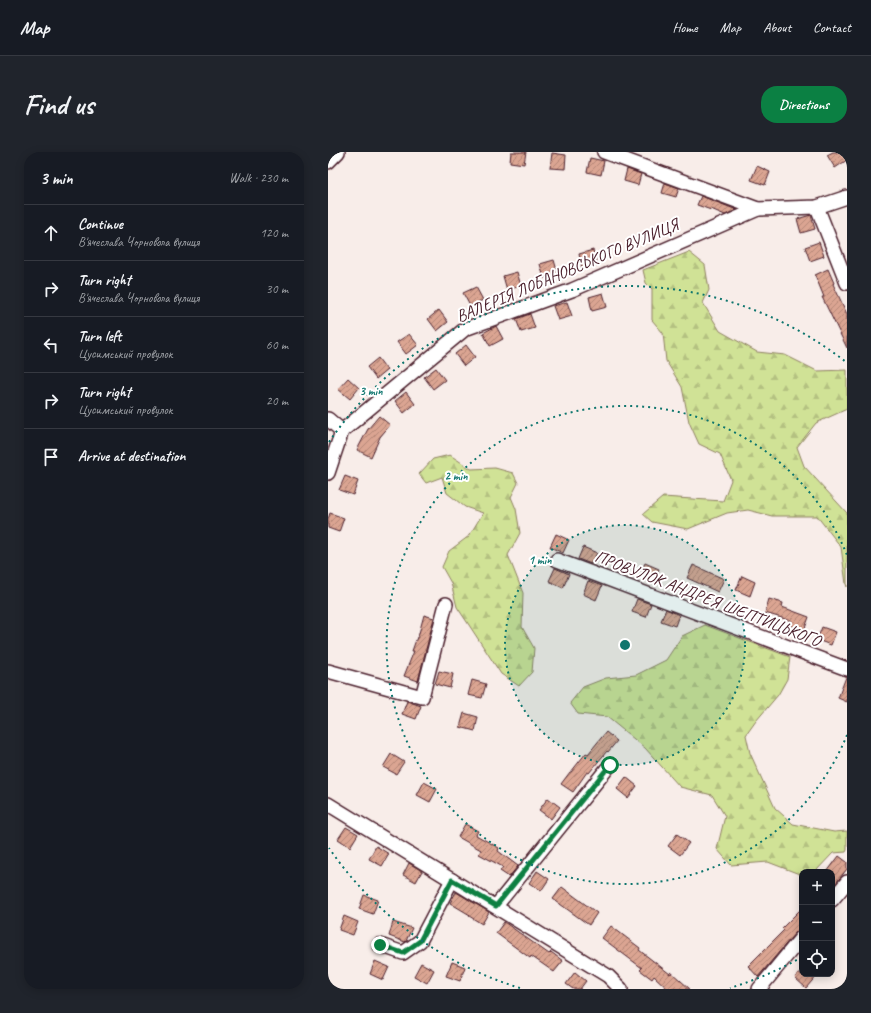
<!DOCTYPE html>
<meta charset="utf-8">
<style>
body{margin:0;font-family:Caveat,sans-serif;background:#20242c;color:#f1f3f6}
.controls{position:absolute;right:12px;bottom:12px;display:grid;overflow:hidden;border-radius:8px;box-shadow:0 2px 10px #0003}
.controls button{width:36px;height:36px;display:grid;place-items:center;padding:0;border:0;border-bottom:1px solid #363941;background:#171b24;color:#f1f3f6;font:20px sans-serif}
.stop{position:absolute;width:12px;height:12px;margin:-9px;border:3px solid #0b8043;border-radius:50%;background:#fff}
.stop.end{background:#0b8043;border-color:#fff;box-shadow:0 1px 4px #0008}
.list{margin:0;padding:0;list-style:none}
h2{display:flex;justify-content:space-between;align-items:center;height:52px;margin:0;padding:0 16px;font-size:17px}
h2 small{font-size:13px;font-weight:400;color:#9ea1a6}
.list li{display:grid;grid-template-columns:26px 1fr auto;gap:12px;align-items:center;box-sizing:border-box;height:56px;padding:0 16px;border-top:1px solid #363941}
.list b{display:block;font-size:15px;white-space:nowrap}
.list p{margin:0;font-size:13px;white-space:nowrap;color:#9ea1a6}
.list em{font-size:13px;font-style:normal;color:#9ea1a6}
.icon{flex:none;width:22px;height:22px;fill:none;stroke:currentColor;stroke-width:2;stroke-linecap:round;stroke-linejoin:round}
.map{position:relative;flex:none;width:519px;height:837px;overflow:hidden;border-radius:16px}
header{display:flex;align-items:center;gap:24px;box-sizing:border-box;height:56px;padding:0 20px;background:#171b24;border-bottom:1px solid #363941}
header strong{font-size:19px}
nav{display:flex;gap:22px;margin-inline-start:auto;font-size:14px}
.intro{display:flex;align-items:center;justify-content:space-between;box-sizing:border-box;height:96px;padding:0 24px}
h1{margin:0;font-size:28px}
.button{padding:10px 18px;border-radius:16px;background:#0b8043;color:#fff;font-size:14px;font-weight:700}
main{display:flex;gap:24px;padding:0 24px}
aside{flex:1;background:#171b24;border-radius:16px;box-shadow:0 2px 10px #0003}
.map>svg:first-child{display:block}
.forest{fill:url(#forest-firs);stroke:#8d8060}
.building{fill:url(#building-hatch);stroke:#4a1f2b}
.lines{fill:none;stroke-linecap:round;stroke-linejoin:round}
.minor-casing{stroke:#4a1f2b;stroke-width:16}
.minor{stroke:#fff;stroke-width:13}
.route{stroke:#0b8043;stroke-width:5}
.ring{fill:none;stroke:#0f766e;stroke-width:2;stroke-dasharray:2 4}
.labels{text-anchor:middle;stroke-width:4;stroke-linejoin:round;paint-order:stroke}
.street-label{font-size:17px;fill:#4a1f2b;stroke:#fff}
.centre{fill:#0f766e;stroke:#fff;stroke-width:2}
.ring-label{font-size:12px;text-anchor:middle;font-weight:bold;fill:#0f766e;stroke:#fff;stroke-width:4;stroke-linejoin:round;paint-order:stroke}
</style>
<header>
<strong>Map</strong>
<nav><a>Home</a><a>Map</a><a>About</a><a>Contact</a></nav>
</header>
<div class="intro"><h1>Find us</h1><a class="button">Directions</a></div>
<main>
<aside>
<h2>3 min<small>Walk · 230 m</small></h2>
<ul class="list">
<li><svg class="icon" aria-label="ahead" viewBox="0 0 24 24"><path d="M12 20V5M6 11l6-6 6 6"/></svg><div><b>Continue</b><p>В'ячеслава Чорновола вулиця</p></div><em>120 m</em></li>
<li><svg class="icon" aria-label="right" viewBox="0 0 24 24"><path d="M7 20v-9h11M14 6l5 5-5 5"/></svg><div><b>Turn right</b><p>В'ячеслава Чорновола вулиця</p></div><em>30 m</em></li>
<li><svg class="icon" aria-label="left" viewBox="0 0 24 24"><path d="M17 20v-9H6M10 6l-5 5 5 5"/></svg><div><b>Turn left</b><p>Цусимський провулок</p></div><em>60 m</em></li>
<li><svg class="icon" aria-label="right" viewBox="0 0 24 24"><path d="M7 20v-9h11M14 6l5 5-5 5"/></svg><div><b>Turn right</b><p>Цусимський провулок</p></div><em>20 m</em></li>
<li><svg class="icon" aria-label="arrive" viewBox="0 0 24 24"><path d="M6 21V4h12l-3 4 3 4H6"/></svg><div><b>Arrive at destination</b></div></li>
</ul>
</aside>
<div class="map">
<svg width="519" height="837" viewBox="0 0 519 837">
<defs>
<pattern id="forest-firs" width="22" height="20" patternUnits="userSpaceOnUse"><rect width="22" height="20" fill="#d0e296"/><path d="M5 1l3.5 6h-7zM16 11l3.5 6h-7z" fill="#b4c181"/></pattern>
<pattern id="building-hatch" width="6" height="6" patternUnits="userSpaceOnUse"><rect width="6" height="6" fill="#dba592"/><path d="M-1 1l2-2M0 6l6-6M5 7l2-2" fill="none" stroke="#b48677"/></pattern>
</defs>
<rect width="100%" height="100%" fill="#f8ede9"/>
<filter id="ink" filterUnits="userSpaceOnUse"><feTurbulence type="fractalNoise" baseFrequency=".025" numOctaves="2"/><feDisplacementMap in="SourceGraphic" scale="8" xChannelSelector="R" yChannelSelector="G"/><feConvolveMatrix kernelMatrix="1 2 1 2 8 2 1 2 1" color-interpolation-filters="sRGB"/></filter>
<g filter="url(#ink)">
<!-- forest -->
<g class="forest">
<polygon points="361,100 377,113 381,138 375,151 392,179 429,200 457,203 489,219 519,218 519,257 488,271 469,295 476,314 519,361 519,435 518,432 513,395 489,364 444,364 420,358 399,361 360,377 324,370 315,362 335,345 364,347 395,349 403,328 392,302 371,292 361,270 354,235 338,209 335,181 324,168 324,137 318,131 315,118"/>
<polygon points="122,303 143,317 167,316 185,321 190,331 183,345 188,357 192,381 180,403 195,441 194,475 206,496 204,520 191,534 173,522 141,473 129,455 123,431 114,415 121,399 141,384 155,361 137,355 119,341 114,325 98,331 91,322 105,307"/>
<polygon points="377,473 462,505 459,527 450,543 428,569 418,583 422,601 447,656 465,672 506,680 519,679 519,698 518,700 505,701 487,720 474,720 474,723 440,710 403,713 389,697 397,664 384,643 352,635 317,596 279,565 250,562 242,551 255,535 278,526 308,523 338,508 354,484"/>
</g>
<!-- building -->
<g class="building">
<polygon points="183,0 198,0 196,12 182,10"/>
<polygon points="505,0 515,0 519,7 519,8 507,16 499,3"/>
<polygon points="224,1 238,3 237,17 222,16"/>
<polygon points="262,6 276,9 273,23 259,20"/>
<polygon points="429,14 442,20 437,33 423,28"/>
<polygon points="299,17 313,22 310,33 296,29"/>
<polygon points="337,31 351,36 348,45 334,41"/>
<polygon points="373,44 409,58 397,63 383,57 383,58 369,53"/>
<polygon points="483,63 487,77 473,81 469,67"/>
<polygon points="491,90 496,104 482,109 477,95"/>
<polygon points="265,98 269,113 254,116 251,102"/>
<polygon points="226,108 230,122 216,126 212,112"/>
<polygon points="500,117 506,131 505,132 519,162 519,196 494,145 496,145 487,123"/>
<polygon points="189,120 193,134 179,138 175,124"/>
<polygon points="148,135 155,148 142,154 135,141"/>
<polygon points="275,141 279,155 264,159 261,145"/>
<polygon points="239,150 244,164 230,168 225,154"/>
<polygon points="111,158 120,170 109,179 100,167"/>
<polygon points="202,162 207,176 193,180 188,167"/>
<polygon points="168,174 175,187 162,194 155,181"/>
<polygon points="81,182 90,193 78,202 69,190"/>
<polygon points="138,193 147,205 136,214 127,202"/>
<polygon points="50,206 59,218 48,227 39,215"/>
<polygon points="108,216 117,228 105,237 96,225"/>
<polygon points="20,226 31,236 22,247 10,237"/>
<polygon points="78,240 87,252 76,261 67,249"/>
<polygon points="51,264 62,273 52,285 43,305 29,298 40,277"/>
<polygon points="17,324 30,329 25,343 11,338"/>
<polygon points="2,361 16,366 11,380 0,376 0,367"/>
<polygon points="228,382 241,388 235,401 222,395"/>
<polygon points="255,395 269,401 263,412 250,407"/>
<polygon points="317,411 331,417 325,431 311,425"/>
<polygon points="365,413 396,427 390,440 359,426"/>
<polygon points="227,416 241,422 235,436 221,429"/>
<polygon points="414,424 427,430 422,444 408,438"/>
<polygon points="260,429 274,434 268,448 255,442"/>
<polygon points="309,447 323,452 318,465 304,460"/>
<polygon points="441,447 455,451 454,455 481,465 476,479 462,473 464,469 437,461"/>
<polygon points="338,457 351,463 347,474 333,469"/>
<polygon points="96,463 106,466 90,529 76,524 86,499 84,499 89,485 90,485"/>
<polygon points="494,475 508,480 503,493 489,488"/>
<polygon points="111,519 125,522 122,536 107,532"/>
<polygon points="518,525 519,525 519,550 510,546"/>
<polygon points="144,528 158,532 154,546 140,543"/>
<polygon points="79,549 93,554 88,567 74,562"/>
<polygon points="136,561 150,565 147,579 132,575"/>
<polygon points="278,580 289,589 280,600 279,599 261,621 259,620 245,640 233,632 242,620 243,620 258,601 260,602"/>
<polygon points="63,602 76,610 68,622 55,615"/>
<polygon points="298,625 309,634 300,646 289,637"/>
<polygon points="96,630 109,637 102,650 89,643"/>
<polygon points="220,646 232,655 223,667 211,658"/>
<polygon points="137,672 150,679 148,683 171,696 170,699 190,714 181,725 172,719 175,715 151,702 153,698 130,685"/>
<polygon points="18,675 30,682 22,695 10,687"/>
<polygon points="349,682 361,691 352,703 340,694"/>
<polygon points="48,694 61,702 54,714 41,707"/>
<polygon points="511,704 519,710 519,717 504,736 504,720 499,720"/>
<polygon points="81,711 94,719 88,730 75,723"/>
<polygon points="209,719 221,727 213,739 201,731"/>
<polygon points="234,735 269,761 261,773 225,747"/>
<polygon points="128,740 161,760 154,772 141,764 142,763 122,751"/>
<polygon points="36,743 50,748 45,762 31,757"/>
<polygon points="474,756 474,777 471,778 468,780 430,825 420,814 456,778 454,776"/>
<polygon points="16,764 30,770 25,783 11,778"/>
<polygon points="65,770 84,776 78,789 77,790 61,784"/>
<polygon points="176,770 221,802 223,800 235,809 226,820 203,804 202,806 168,781"/>
<polygon points="283,774 312,796 311,798 342,822 343,820 362,837 340,837 326,824 324,827 312,818 314,816 274,786"/>
<polygon points="47,809 61,815 55,828 42,822"/>
<polygon points="124,810 137,815 132,829 118,824"/>
<polygon points="93,811 106,818 99,831 86,824"/>
<polygon points="247,820 258,829 252,837 245,837 238,832"/>
<polygon points="470,822 490,822 478,836 467,826"/>
</g>
<g class="lines">
<defs>
<g id="minor">
<polyline points="276,0 430,57 489,55 519,45"/>
<polyline points="0,10 10,0"/>
<polyline points="489,55 519,131"/>
<polyline points="0,267 14,279"/>
<polyline points="0,321 14,279 137,177 244,138 430,57"/>
<polyline points="229,408 519,517"/>
<polyline points="0,519 94,545 118,452"/>
<polyline points="0,652 280,824 293,837"/>
<polyline points="504,748 519,730"/>
<polyline points="168,754 282,613"/>
<polyline points="52,793 75,801 92,789 124,728"/>
<polyline points="431,837 474,785"/>
</g>
</defs>
<!-- minor casing -->
<use href="#minor" class="minor-casing"/>
<!-- minor -->
<use href="#minor" class="minor"/>
</g>
</g>
<g class="lines" filter="url(#ink)">
<!-- route -->
<polyline class="route" points="52,793 75,801 92,789 124,728 168,754 282,613"/>
</g>
<!-- distance rings -->
<circle cx="297" cy="493" r="120" fill="#0f766e" fill-opacity=".12"/>
<g class="ring">
<circle cx="297" cy="493" r="120"/>
<path d="M519 583A239 239 0 1 1 519 403"/>
<path d="M474 805A359 359 0 0 1 402 836M192 836A359 359 0 0 1 1 696M1 290A359 359 0 0 1 518 210"/>
</g>
<g class="labels">
<!-- street labels -->
<g class="street-label">
<text transform="translate(239 118) rotate(-23)" y="6">ВАЛЕРІЯ ЛОБАНОВСЬКОГО ВУЛИЦЯ</text>
<text transform="translate(380 446) rotate(21)" y="6">ПРОВУЛОК АНДРЕЯ ШЕПТИЦЬКОГО</text>
</g>
</g>
<circle cx="297" cy="493" r="6" class="centre"/>
<g class="ring-label">
<text x="43" y="243">3 min</text>
<text x="128" y="328">2 min</text>
<text x="212" y="412">1 min</text>
</g>
</svg>
<div class="controls">
<button>+</button>
<button>−</button>
<button><svg class="icon" aria-label="locate" viewBox="0 0 24 24"><circle cx="12" cy="12" r="6"/><path d="M12 2v4M12 18v4M2 12h4M18 12h4"/></svg></button>
</div>
<div class="stop" style="left:282px;top:613px"></div>
<div class="stop end" style="left:52px;top:793px"></div>
</div>
</main>
